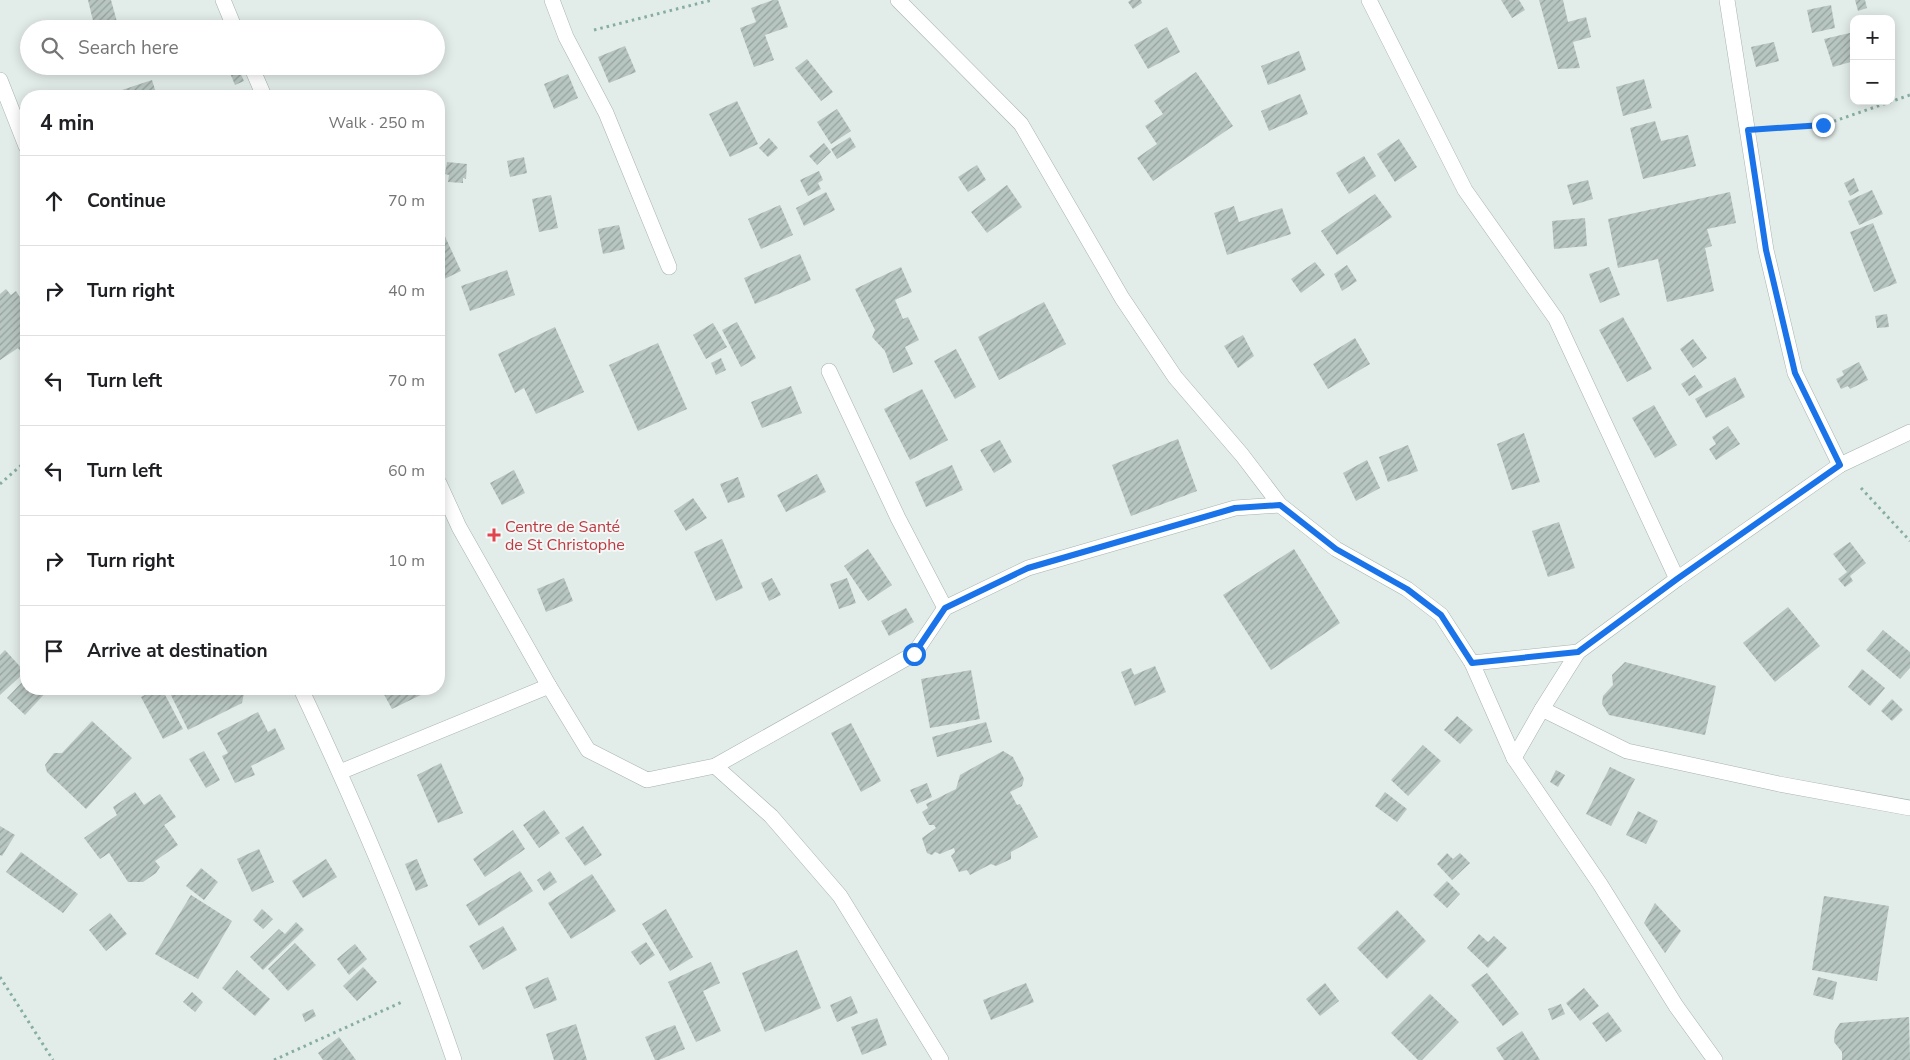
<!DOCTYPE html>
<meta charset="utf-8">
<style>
body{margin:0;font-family:"Nunito Sans",sans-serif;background:#f2f2f2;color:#202124}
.controls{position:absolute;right:15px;top:15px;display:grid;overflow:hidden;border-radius:10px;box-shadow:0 2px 12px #0003}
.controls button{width:45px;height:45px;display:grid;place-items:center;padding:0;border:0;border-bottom:1px solid #e0e0e0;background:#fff;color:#202124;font:25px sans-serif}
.stop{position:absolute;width:15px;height:15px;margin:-11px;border:4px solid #1a73e8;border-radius:50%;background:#fff}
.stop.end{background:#1a73e8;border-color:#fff;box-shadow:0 1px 5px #0008}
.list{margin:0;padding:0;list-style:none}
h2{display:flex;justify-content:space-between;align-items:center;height:65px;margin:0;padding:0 20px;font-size:21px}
h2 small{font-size:16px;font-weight:400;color:#757577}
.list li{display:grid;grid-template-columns:32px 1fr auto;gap:15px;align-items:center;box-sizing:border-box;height:90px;padding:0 20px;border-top:1px solid #e0e0e0}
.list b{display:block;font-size:19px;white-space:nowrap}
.list em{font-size:16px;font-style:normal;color:#757577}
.icon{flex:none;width:28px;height:28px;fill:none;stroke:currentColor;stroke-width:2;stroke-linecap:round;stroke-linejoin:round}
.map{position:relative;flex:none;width:1910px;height:1060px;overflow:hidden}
.search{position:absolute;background:#fff;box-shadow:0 2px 12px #0003;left:20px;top:20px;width:425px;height:55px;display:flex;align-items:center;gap:12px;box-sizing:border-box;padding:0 18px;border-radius:28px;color:#757577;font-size:19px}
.panel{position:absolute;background:#fff;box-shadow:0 2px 12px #0003;left:20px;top:90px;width:425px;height:605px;border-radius:20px}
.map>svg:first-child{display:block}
.building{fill:url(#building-hatch)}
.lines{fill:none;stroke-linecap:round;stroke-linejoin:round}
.minor-casing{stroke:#a5b4af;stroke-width:16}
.path{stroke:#85ada3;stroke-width:3;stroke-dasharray:2.5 4;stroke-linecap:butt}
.minor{stroke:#fff;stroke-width:15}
.route{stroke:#1a73e8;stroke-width:6}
.health-dot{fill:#e0444e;stroke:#f3f8f6;stroke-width:2}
.labels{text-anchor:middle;stroke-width:4;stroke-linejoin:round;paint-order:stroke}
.health-label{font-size:16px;fill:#be3a42;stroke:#f3f8f6;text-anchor:start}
</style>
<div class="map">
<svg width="1910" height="1060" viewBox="0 0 1910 1060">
<defs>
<pattern id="building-hatch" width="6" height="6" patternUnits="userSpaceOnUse" patternTransform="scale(1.25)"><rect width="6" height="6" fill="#b8c6c1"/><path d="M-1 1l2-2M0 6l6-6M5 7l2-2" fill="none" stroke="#95a29e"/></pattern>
</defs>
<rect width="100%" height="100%" fill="#e2ece8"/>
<!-- building -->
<g class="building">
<polygon points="88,0 111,0 119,29 95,29"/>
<polygon points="773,0 778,0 788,27 765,35 774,60 754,67 740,28 756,22 751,8"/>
<polygon points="1131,0 1141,0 1142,3 1133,9 1128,2"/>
<polygon points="1501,0 1519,0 1525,10 1512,18"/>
<polygon points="1539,0 1563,0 1568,22 1586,17 1591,37 1573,42 1580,68 1558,69"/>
<polygon points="1855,0 1865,0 1867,8 1858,11"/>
<polygon points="1831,5 1835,28 1812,33 1807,10"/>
<polygon points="1167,27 1180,52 1148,69 1134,45"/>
<polygon points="1854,32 1854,61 1833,67 1824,39"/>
<polygon points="1774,42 1779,61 1756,67 1751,47"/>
<polygon points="625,46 636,72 609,83 598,57"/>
<polygon points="1299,51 1306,70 1268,85 1261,66"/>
<polygon points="807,59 833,92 821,101 795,68"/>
<polygon points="227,66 237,66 244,81 235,85"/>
<polygon points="1196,72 1233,126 1153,181 1137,158 1157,144 1145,126 1163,114 1154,101"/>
<polygon points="568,74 578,98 554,109 544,84"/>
<polygon points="1644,79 1652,108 1623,116 1616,87"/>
<polygon points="152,80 157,96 104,96"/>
<polygon points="1300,94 1308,114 1269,131 1261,111"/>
<polygon points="737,101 758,144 730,157 709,114"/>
<polygon points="837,109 851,131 831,144 817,122"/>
<polygon points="1655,121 1661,141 1688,135 1696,166 1643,179 1630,128"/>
<polygon points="850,137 856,147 837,159 831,149"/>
<polygon points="769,138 778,148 768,157 759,148"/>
<polygon points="1399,139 1417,167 1395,182 1377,154"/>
<polygon points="824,143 831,152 817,165 809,156"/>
<polygon points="1364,156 1376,176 1349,194 1336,173"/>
<polygon points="524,157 527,173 510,177 507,161"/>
<polygon points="447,162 467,164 466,179 463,178 463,183 448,182 449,175 445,174"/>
<polygon points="977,165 986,180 968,192 958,177"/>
<polygon points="819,171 823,180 818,183 821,189 808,196 800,180"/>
<polygon points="1854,178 1859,191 1850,196 1844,183"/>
<polygon points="1588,180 1593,199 1573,205 1567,185"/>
<polygon points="1007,185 1022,207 987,233 971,212"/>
<polygon points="1872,190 1883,214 1859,225 1848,201"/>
<polygon points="826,192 835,210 804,226 796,208"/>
<polygon points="1730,192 1736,223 1707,229 1712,246 1705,248 1714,291 1667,302 1658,259 1618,268 1608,219"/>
<polygon points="1375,194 1392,217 1337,255 1321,231"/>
<polygon points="551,195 558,228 539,232 532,199"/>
<polygon points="780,205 793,235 761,249 748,219"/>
<polygon points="1234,206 1239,222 1282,208 1291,234 1227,255 1214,213"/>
<polygon points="1585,218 1587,246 1554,249 1552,221"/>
<polygon points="1873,223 1897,283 1874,292 1850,232"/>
<polygon points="619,225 625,249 603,254 598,229"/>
<polygon points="441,228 461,271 440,281 439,278 439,229"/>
<polygon points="800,254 811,280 755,304 744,278"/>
<polygon points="1315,262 1325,275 1301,293 1291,279"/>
<polygon points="1347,265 1357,281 1342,291 1334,274"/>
<polygon points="901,267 912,292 895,300 903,319 908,317 919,340 905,347 913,364 893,373 885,351 872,337 875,330 855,289"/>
<polygon points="1609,267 1620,295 1600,303 1589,274"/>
<polygon points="507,270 515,295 470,311 461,286"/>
<polygon points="6,289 11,295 16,291 23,302 26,303 26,353 23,355 18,348 0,360 0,294"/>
<polygon points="1044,302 1066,344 999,380 978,337"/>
<polygon points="1887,314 1889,327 1877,328 1875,316"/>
<polygon points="1623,317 1652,369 1627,382 1599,330"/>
<polygon points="737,322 756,358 741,367 722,330"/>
<polygon points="713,323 727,347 706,359 693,335"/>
<polygon points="555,327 584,392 536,414 524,388 515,393 498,354"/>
<polygon points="1243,335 1254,356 1238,368 1224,346"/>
<polygon points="1355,338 1370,364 1328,389 1313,364"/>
<polygon points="1693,339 1707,358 1693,368 1680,349"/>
<polygon points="658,343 687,409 638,431 609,365"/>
<polygon points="956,349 976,387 955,399 934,361"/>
<polygon points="721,358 726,370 716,375 711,363"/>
<polygon points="1859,362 1868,380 1850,389 1848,386 1841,389 1836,379 1844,375 1842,371"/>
<polygon points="1695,375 1703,387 1689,396 1681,384"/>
<polygon points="1735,377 1745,397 1706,418 1695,399"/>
<polygon points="791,386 802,413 762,428 751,402"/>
<polygon points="922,389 948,440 910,460 884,409"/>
<polygon points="1654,405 1677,445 1655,458 1632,418"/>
<polygon points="1728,426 1740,444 1716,460 1709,449 1716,444 1712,437"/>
<polygon points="1524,433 1540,482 1512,490 1497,444"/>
<polygon points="1178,439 1197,491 1131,516 1112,465"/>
<polygon points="1000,440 1012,462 994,473 980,450"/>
<polygon points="1408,445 1418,471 1388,482 1379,457"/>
<polygon points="1367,460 1380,488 1356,501 1343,473"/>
<polygon points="952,465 963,490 926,507 915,482"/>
<polygon points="514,470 525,493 502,505 490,483"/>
<polygon points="817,474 826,492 786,512 777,495"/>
<polygon points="738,477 745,497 728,503 720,484"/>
<polygon points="693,498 707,518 686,531 674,511"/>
<polygon points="1559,522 1575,568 1548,577 1532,531"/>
<polygon points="722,539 743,588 716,601 694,552"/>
<polygon points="1850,542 1866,563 1850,576 1853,581 1845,587 1838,579 1847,572 1833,554"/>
<polygon points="868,549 892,585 868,601 844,566"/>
<polygon points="1294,549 1340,623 1271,670 1223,595"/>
<polygon points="564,578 573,601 546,612 537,589"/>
<polygon points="772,578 781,595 769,601 761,583"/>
<polygon points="847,578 856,603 839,609 830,584"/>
<polygon points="1788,607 1820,646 1775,682 1743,643"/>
<polygon points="906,608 914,622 889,636 881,621"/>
<polygon points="1883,630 1910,652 1910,668 1900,679 1866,650"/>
<polygon points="5,650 25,672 0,695 0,655"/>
<polygon points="1625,662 1716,686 1705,735 1609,715 1602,704 1603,696 1613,685 1612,675"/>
<polygon points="1155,666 1166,692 1135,706 1121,672 1131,668 1134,675"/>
<polygon points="1862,669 1885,688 1870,706 1848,687"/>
<polygon points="971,670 980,719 930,728 921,679"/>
<polygon points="26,678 26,689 49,689 25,715 7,698"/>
<polygon points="156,689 162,689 183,729 163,739 141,697"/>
<polygon points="168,689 243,689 244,693 242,703 188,730"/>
<polygon points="381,689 433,689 392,709"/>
<polygon points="1892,699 1903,710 1892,721 1881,711"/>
<polygon points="258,712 268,732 275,728 285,749 251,766 255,775 235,783 222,756 228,753 217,733"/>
<polygon points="1457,716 1473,730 1460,744 1444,730"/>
<polygon points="92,721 132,758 86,809 47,772 45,765 54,753 62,753"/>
<polygon points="986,722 992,742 937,757 932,737"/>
<polygon points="851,723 881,781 861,792 831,733"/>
<polygon points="1423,745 1441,761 1408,796 1391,780"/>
<polygon points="204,751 220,780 206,788 189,759"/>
<polygon points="1003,751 1013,757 1024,779 1022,786 1010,792 1017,805 1020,804 1038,837 1011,852 1011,859 996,866 991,864 970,875 967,870 959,872 951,856 955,852 954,848 940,854 935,852 932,855 927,853 922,838 936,828 934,825 929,825 922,812 928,808 926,804 956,789 960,775"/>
<polygon points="441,763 463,813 438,823 417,775"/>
<polygon points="1610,767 1635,779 1611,826 1586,814"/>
<polygon points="1556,770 1565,775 1558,787 1550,782"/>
<polygon points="927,783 932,797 917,804 910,790"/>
<polygon points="135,792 144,805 160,794 176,817 164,825 178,845 155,861 160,867 156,873 143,882 128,882 109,853 100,859 84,838 117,815 113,807"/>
<polygon points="1385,792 1407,809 1397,822 1375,806"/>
<polygon points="544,810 560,833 539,848 523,825"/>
<polygon points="1638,811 1658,821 1646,844 1626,835"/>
<polygon points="0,826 15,835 2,856 0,855"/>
<polygon points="583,826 602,855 585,866 565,838"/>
<polygon points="513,830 525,849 485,877 473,859"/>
<polygon points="259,849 274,882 252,892 237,859"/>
<polygon points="21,852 78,894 63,913 6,872"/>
<polygon points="1447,853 1453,859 1460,853 1470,863 1452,880 1437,864"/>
<polygon points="326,859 337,877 303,898 292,881"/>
<polygon points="417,859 428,886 416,891 405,864"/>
<polygon points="201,868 218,882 204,900 186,886"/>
<polygon points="520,871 533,891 479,926 466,905"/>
<polygon points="550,871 557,882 544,891 537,880"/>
<polygon points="592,874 616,911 571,939 548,903"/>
<polygon points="1447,881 1460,894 1447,908 1433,895"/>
<polygon points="191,895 232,921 198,979 155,954"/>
<polygon points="1824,896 1889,906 1877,981 1812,970"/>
<polygon points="1655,903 1681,931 1665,953 1644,923"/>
<polygon points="262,909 273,919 263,929 253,920"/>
<polygon points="666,909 693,957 670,971 642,924"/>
<polygon points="1397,910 1426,941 1387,979 1357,948"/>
<polygon points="110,913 127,934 106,951 89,930"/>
<polygon points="296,922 304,930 263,970 250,957 279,929 285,934"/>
<polygon points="503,926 517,950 483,970 469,946"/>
<polygon points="1479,934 1488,942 1494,936 1507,948 1488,968 1467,948"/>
<polygon points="646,942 655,955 640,965 631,952"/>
<polygon points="295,943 316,965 288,991 268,969"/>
<polygon points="355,944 367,959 349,975 337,959"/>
<polygon points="797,950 821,1008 765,1032 742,973"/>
<polygon points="711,962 720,983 703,991 721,1031 696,1042 668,982"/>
<polygon points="363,967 377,982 357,1001 343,986"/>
<polygon points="237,970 270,999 255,1016 222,988"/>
<polygon points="1487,973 1519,1014 1503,1026 1471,985"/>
<polygon points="548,977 557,1000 534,1009 525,987"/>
<polygon points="1818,977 1837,982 1833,1000 1813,995"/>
<polygon points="1026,983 1034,1002 991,1020 983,1000"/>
<polygon points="1325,983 1339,1001 1320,1016 1306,999"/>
<polygon points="1584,988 1599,1006 1580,1021 1566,1003"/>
<polygon points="192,992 203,1002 195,1012 183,1002"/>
<polygon points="1430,994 1459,1022 1422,1060 1418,1060 1391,1033"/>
<polygon points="851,996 858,1013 837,1022 830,1005"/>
<polygon points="1561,1004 1565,1014 1552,1020 1548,1009"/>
<polygon points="313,1009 316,1016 305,1022 302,1014"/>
<polygon points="1608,1012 1622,1031 1606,1042 1592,1023"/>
<polygon points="1909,1017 1910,1060 1842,1060 1842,1052 1834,1042 1835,1031 1840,1023"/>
<polygon points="877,1018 887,1045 862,1055 851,1027"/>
<polygon points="576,1024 587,1060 554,1060 546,1034"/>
<polygon points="675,1025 685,1049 659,1060 655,1060 645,1037"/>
<polygon points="1522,1031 1540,1060 1504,1060 1496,1048"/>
<polygon points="339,1037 356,1060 323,1060 318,1053"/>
</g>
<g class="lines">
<defs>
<g id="minor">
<polyline points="223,0 235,29"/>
<polyline points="552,0 566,37 606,113 669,267"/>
<polyline points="898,0 1021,124 1122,298 1175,377 1242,455 1280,505 1336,549 1407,589 1441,615 1472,663 1514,758 1600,884 1676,1006 1715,1060"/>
<polyline points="1369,0 1465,190 1556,319 1677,579"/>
<polyline points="1727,0 1766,250 1795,373 1840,465"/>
<polyline points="251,66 264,96"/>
<polyline points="0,80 26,146"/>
<polyline points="829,371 898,518 945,608"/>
<polyline points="439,483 459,527 549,686 588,750 647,780 715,766 914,654 945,608 1028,568 1235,508 1280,505"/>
<polyline points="1578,652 1542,709 1627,751 1779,784 1910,808"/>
<polyline points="1472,663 1578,652 1677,579 1840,465 1910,432"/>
<path d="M301,689c57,121 110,244 153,371"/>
<polyline points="1514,758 1542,709"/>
<polyline points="715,766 771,816 840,896 941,1060"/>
<polyline points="340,772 549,686"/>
</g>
</defs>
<!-- minor casing -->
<use href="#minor" class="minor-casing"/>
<!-- path -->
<g class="path">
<polyline points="594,30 712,0"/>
<polyline points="1776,128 1823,125 1910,95"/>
<polyline points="0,484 26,461"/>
<polyline points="1861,488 1910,541"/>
<polyline points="0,977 53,1060"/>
<polyline points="274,1060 402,1002"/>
</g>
<!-- minor -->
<use href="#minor" class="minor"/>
</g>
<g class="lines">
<!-- route -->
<polyline class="route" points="914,654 945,608 1028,568 1235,508 1280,505 1336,549 1407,589 1441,615 1472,663 1578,652 1677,579 1840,465 1795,373 1766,250 1748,130 1823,125"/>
</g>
<!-- markers -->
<path class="health-dot" d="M491.5 527.5h5v5h5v5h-5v5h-5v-5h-5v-5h5z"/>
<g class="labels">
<!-- health labels -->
<g class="health-label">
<text x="505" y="532">Centre de Santé<tspan x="505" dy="18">de St Christophe</tspan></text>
</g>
</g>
</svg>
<div class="controls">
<button>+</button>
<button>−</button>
</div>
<div class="stop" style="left:914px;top:654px"></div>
<div class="stop end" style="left:1823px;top:125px"></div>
<div class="search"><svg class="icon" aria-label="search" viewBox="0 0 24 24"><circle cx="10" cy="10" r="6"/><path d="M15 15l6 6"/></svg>Search here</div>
<section class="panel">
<h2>4 min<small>Walk · 250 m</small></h2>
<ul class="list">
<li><svg class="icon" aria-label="ahead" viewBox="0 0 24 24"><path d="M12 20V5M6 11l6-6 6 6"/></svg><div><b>Continue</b></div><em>70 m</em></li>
<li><svg class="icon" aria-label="right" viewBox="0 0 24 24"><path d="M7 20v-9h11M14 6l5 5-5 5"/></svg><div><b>Turn right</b></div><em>40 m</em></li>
<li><svg class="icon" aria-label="left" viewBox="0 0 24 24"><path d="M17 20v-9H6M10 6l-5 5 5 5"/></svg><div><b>Turn left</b></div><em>70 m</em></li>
<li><svg class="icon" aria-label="left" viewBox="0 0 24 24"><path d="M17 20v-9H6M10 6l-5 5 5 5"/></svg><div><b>Turn left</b></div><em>60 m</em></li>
<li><svg class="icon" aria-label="right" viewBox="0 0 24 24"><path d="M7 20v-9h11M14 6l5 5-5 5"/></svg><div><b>Turn right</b></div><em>10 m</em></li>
<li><svg class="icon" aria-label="arrive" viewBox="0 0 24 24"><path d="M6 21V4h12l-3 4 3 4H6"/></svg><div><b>Arrive at destination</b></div></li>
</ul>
</section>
</div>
